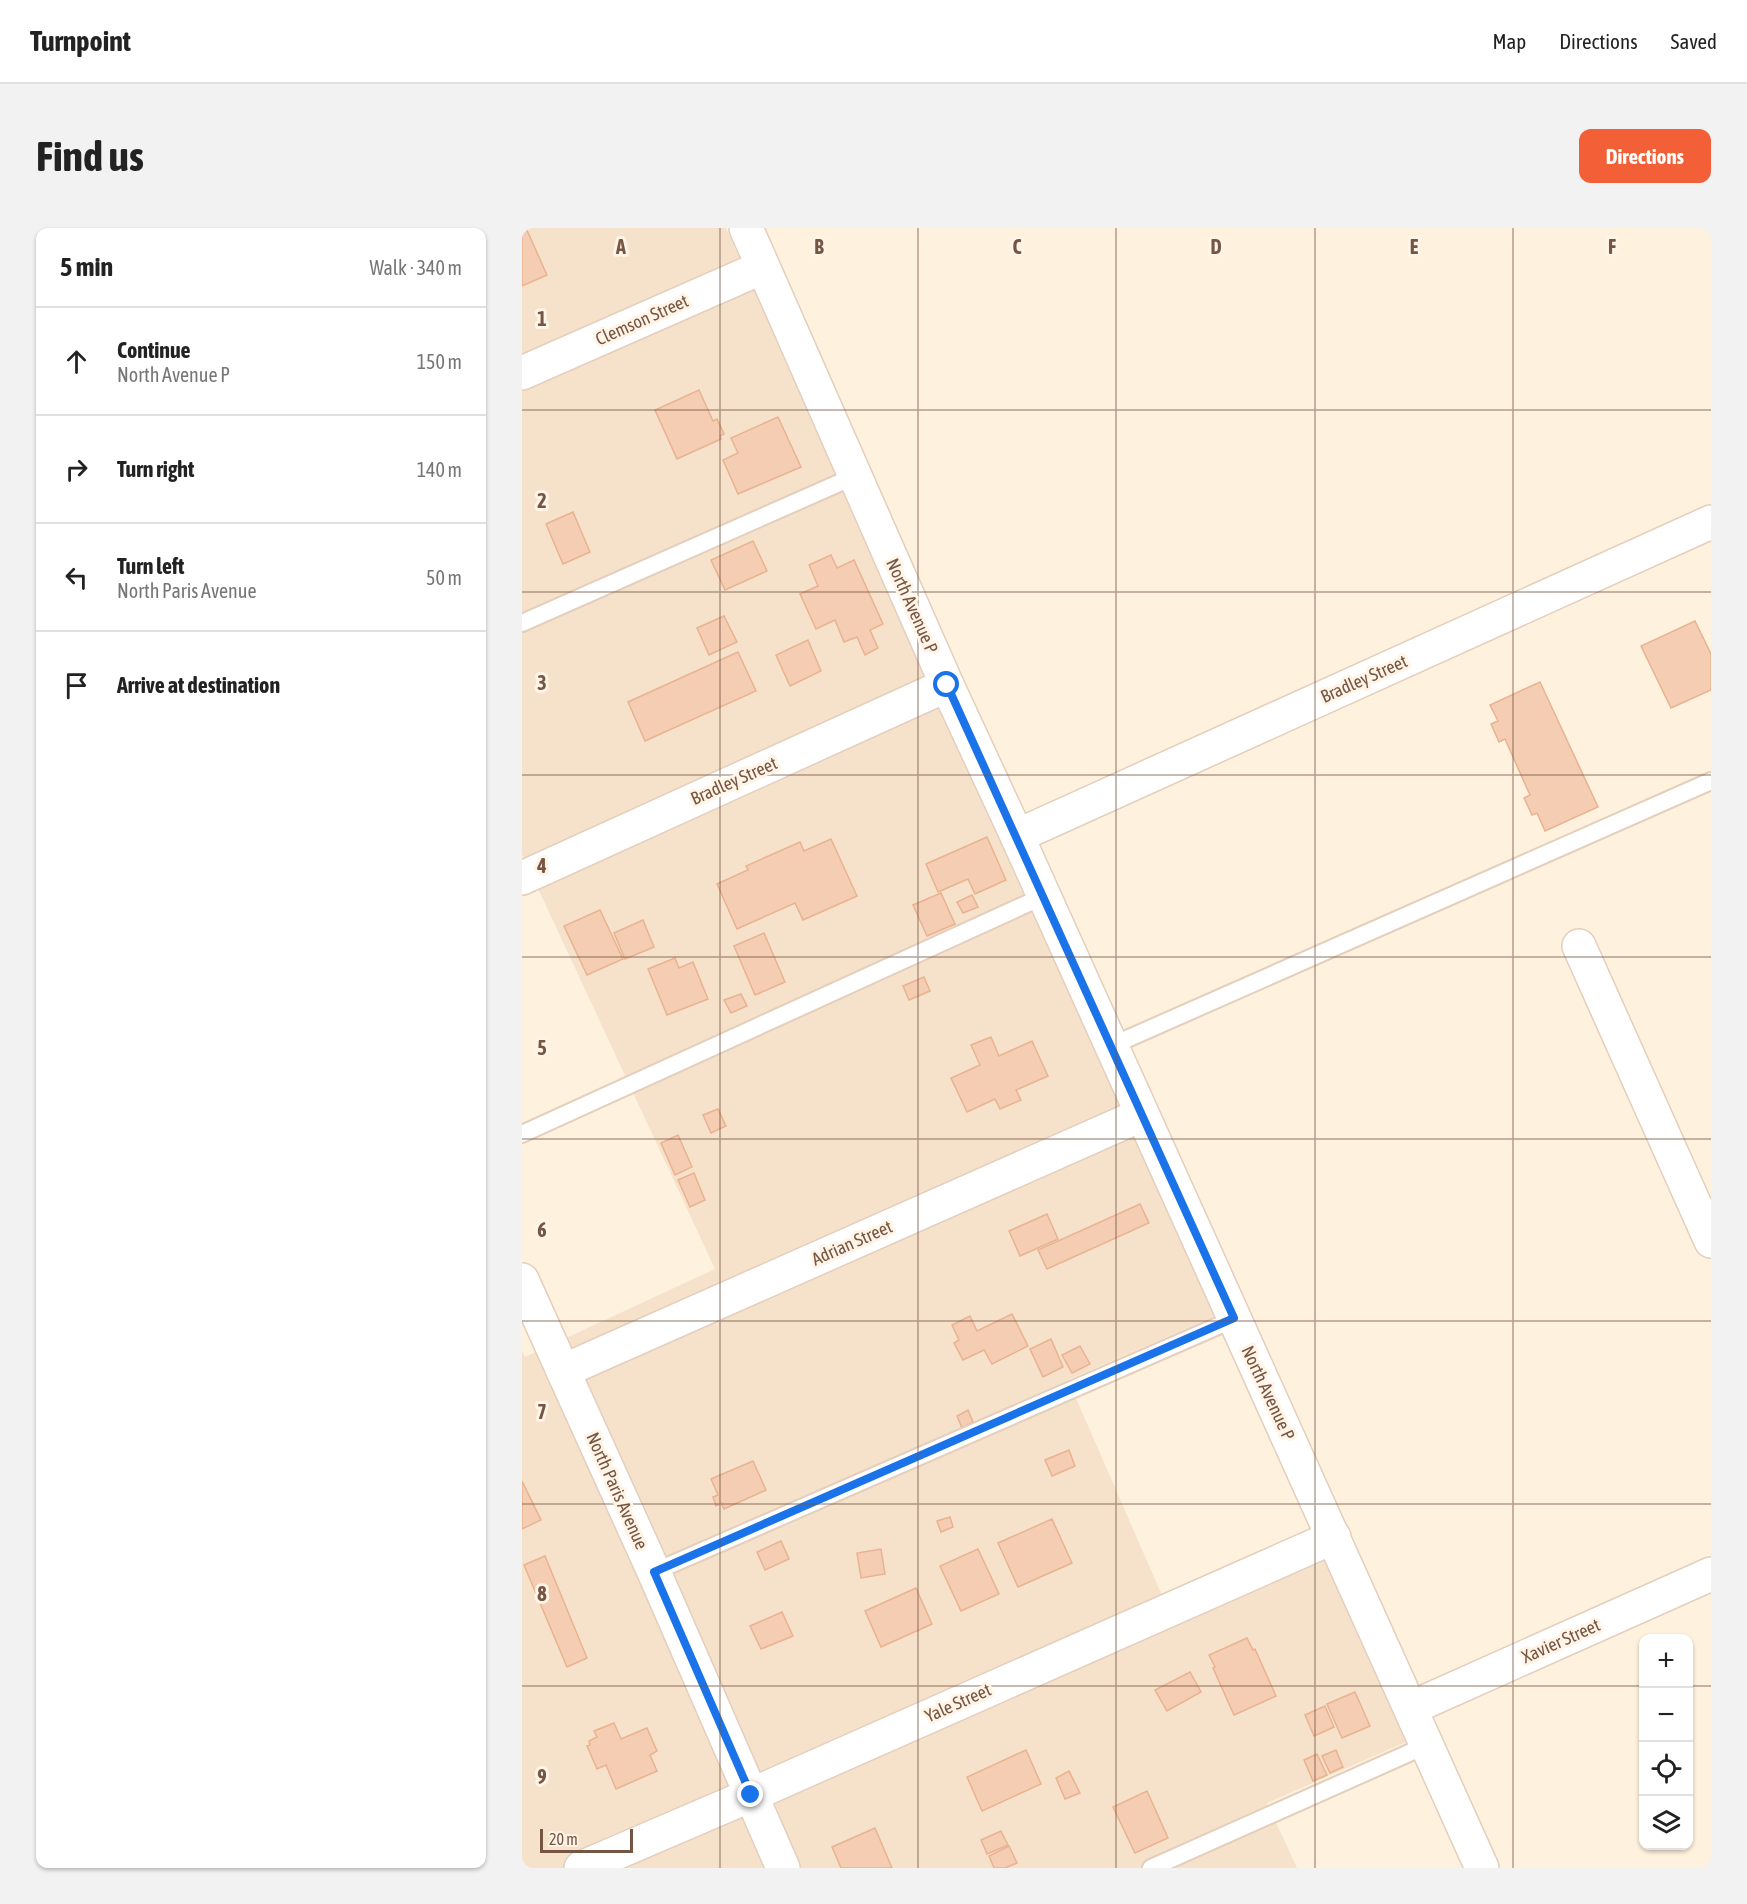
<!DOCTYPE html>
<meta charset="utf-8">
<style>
body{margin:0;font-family:"Asap Condensed",sans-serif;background:#f2f2f2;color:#222}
.controls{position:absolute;right:18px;bottom:18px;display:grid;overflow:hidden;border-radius:12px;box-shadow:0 2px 4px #0004}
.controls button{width:54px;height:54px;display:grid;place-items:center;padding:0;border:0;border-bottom:2px solid #e0e0e0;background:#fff;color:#222;font:30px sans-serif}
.scale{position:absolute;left:18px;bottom:15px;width:93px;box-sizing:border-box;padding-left:6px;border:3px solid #755544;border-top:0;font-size:16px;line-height:21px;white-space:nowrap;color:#755544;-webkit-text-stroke:4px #fff4e5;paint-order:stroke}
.stop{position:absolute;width:18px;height:18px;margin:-14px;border:4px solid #1a73e8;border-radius:50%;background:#fff}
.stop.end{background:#1a73e8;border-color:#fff;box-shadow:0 2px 6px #0008}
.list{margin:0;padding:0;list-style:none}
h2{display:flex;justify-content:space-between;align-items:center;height:78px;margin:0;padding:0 24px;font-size:26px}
h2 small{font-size:20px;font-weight:400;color:#767676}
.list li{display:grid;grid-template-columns:39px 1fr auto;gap:18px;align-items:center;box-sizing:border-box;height:108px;padding:0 24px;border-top:2px solid #e0e0e0}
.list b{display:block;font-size:22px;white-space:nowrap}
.list p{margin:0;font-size:20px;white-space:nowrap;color:#767676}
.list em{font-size:20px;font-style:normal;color:#767676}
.icon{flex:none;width:33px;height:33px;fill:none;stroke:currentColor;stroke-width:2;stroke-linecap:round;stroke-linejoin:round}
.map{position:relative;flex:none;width:1189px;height:1640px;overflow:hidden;border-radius:12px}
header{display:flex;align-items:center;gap:36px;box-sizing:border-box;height:84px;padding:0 30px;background:#fff;border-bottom:2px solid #e0e0e0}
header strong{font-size:28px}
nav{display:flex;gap:33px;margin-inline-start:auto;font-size:21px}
.intro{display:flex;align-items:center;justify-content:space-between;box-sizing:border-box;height:144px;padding:0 36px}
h1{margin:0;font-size:42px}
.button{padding:15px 27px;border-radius:12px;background:#f36037;color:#fff;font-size:21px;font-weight:700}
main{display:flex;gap:36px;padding:0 36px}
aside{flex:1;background:#fff;border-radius:12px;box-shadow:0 2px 4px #0004}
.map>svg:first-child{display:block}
.residential{fill:#f6e2cb}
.building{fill:#f5cdb2;stroke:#e9b291;stroke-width:1.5}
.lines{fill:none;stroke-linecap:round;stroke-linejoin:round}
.lane-casing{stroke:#e4cebc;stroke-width:20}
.street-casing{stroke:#e4cebc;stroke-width:36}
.lane{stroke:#fff;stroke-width:16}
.street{stroke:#fff;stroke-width:33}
.route{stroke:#1a73e8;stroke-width:8}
.grid{fill:none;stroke:#755544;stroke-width:1.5;stroke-opacity:0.55}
.labels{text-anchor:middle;stroke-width:6;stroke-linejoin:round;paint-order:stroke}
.street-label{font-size:18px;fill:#755544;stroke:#fff4e5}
.grid-label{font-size:20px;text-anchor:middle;font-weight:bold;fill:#755544;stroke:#fff4e5;stroke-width:6;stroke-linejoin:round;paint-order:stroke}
</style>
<header>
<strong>Turnpoint</strong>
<nav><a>Map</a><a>Directions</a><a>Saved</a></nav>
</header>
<div class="intro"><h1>Find us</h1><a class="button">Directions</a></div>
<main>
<aside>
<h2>5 min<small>Walk · 340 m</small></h2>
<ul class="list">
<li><svg class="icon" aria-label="ahead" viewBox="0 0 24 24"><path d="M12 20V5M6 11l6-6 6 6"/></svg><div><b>Continue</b><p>North Avenue P</p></div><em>150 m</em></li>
<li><svg class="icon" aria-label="right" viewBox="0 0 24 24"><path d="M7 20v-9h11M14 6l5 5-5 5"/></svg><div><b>Turn right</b></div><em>140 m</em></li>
<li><svg class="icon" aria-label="left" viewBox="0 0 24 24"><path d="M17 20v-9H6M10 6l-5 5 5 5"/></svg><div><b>Turn left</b><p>North Paris Avenue</p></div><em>50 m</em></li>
<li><svg class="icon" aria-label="arrive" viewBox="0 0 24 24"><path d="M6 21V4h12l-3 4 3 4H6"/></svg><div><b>Arrive at destination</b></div></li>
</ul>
</aside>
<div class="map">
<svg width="1189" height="1640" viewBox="0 0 1189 1640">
<rect width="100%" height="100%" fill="#fef1dd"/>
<!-- residential -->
<polygon class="residential" points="0,0 204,0 693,1088 546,1152 653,1397 806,1332 884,1514 745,1575 775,1640 0,1640 0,1122 3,1129 193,1041 0,626"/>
<!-- building -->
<g class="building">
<polygon points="0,0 4,0 25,47 0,58"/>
<polygon points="177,162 191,193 195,191 202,206 198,208 199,211 155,231 133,182"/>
<polygon points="256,189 279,239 216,266 201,232 216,225 209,210"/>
<polygon points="51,284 68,324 41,336 24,296"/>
<polygon points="231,313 245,343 203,362 189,332"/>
<polygon points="309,327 315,340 332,332 361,396 348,402 356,420 343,427 335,409 322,414 313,392 294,401 278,366 296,358 287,337"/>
<polygon points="202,388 215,414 187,427 175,400"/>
<polygon points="1173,393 1189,426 1189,462 1149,480 1119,418"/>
<polygon points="286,412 299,443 268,458 254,427"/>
<polygon points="216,424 234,463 123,513 106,474"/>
<polygon points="1018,454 1076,579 1023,603 1015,585 1010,587 1002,570 1008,567 983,511 977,514 969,496 976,493 968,477"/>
<polygon points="465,609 484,652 453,666 446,651 416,664 404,636"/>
<polygon points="309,611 335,668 281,692 273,675 215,701 195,656 226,642 224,638 278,614 282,623"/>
<polygon points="419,665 433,696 405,708 391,677"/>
<polygon points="450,667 456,679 441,685 435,674"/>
<polygon points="78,682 101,731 65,747 42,698"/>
<polygon points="121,692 132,719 103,731 92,705"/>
<polygon points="242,705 263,754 233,767 212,718"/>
<polygon points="153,730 157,740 171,734 186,771 145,787 126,741"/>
<polygon points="402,749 408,763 387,772 381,758"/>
<polygon points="219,766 225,778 209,785 202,772"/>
<polygon points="469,809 477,828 510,813 526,848 494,862 499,872 478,881 473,871 445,884 429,850 458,837 449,817"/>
<polygon points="196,881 204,898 189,905 181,887"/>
<polygon points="156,907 170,939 153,947 139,915"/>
<polygon points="172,945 183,972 168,979 156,952"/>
<polygon points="618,976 627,995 525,1041 516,1022"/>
<polygon points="525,986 536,1011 498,1028 487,1003"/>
<polygon points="490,1086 506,1118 470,1136 462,1122 441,1132 432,1115 437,1112 430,1097 448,1088 455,1103"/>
<polygon points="529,1111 541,1139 521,1149 508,1121"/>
<polygon points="558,1118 568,1136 550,1145 540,1127"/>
<polygon points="446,1182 451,1194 440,1200 435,1188"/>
<polygon points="547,1222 553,1238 530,1248 523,1232"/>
<polygon points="231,1233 244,1262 202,1281 199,1275 194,1278 191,1269 196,1267 189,1251"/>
<polygon points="0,1253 19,1292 0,1301"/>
<polygon points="428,1289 431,1299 419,1304 415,1293"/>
<polygon points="530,1291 550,1335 496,1359 476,1315"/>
<polygon points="259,1313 267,1331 243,1342 235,1324"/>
<polygon points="359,1321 363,1346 339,1350 335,1325"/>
<polygon points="456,1321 477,1366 439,1383 418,1338"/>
<polygon points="23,1328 65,1430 45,1439 2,1337"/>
<polygon points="394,1360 410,1396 359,1419 343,1383"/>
<polygon points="260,1384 271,1408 239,1421 228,1398"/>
<polygon points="725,1410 731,1422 733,1421 754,1468 712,1487 691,1440 693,1439 687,1427"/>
<polygon points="668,1444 679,1464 645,1483 633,1462"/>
<polygon points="833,1464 848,1498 820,1510 805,1476"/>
<polygon points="803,1478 812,1499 792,1508 783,1487"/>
<polygon points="92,1495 99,1511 125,1500 135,1523 128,1527 135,1543 94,1561 84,1537 75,1541 65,1518 68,1517 67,1513 75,1509 72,1503"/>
<polygon points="504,1522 519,1556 460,1583 445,1549"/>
<polygon points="814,1522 821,1539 808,1545 800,1528"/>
<polygon points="795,1526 805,1547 791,1553 782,1532"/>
<polygon points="547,1543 558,1565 543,1571 534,1550"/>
<polygon points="625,1563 646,1610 613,1625 591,1579"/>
<polygon points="353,1600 370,1640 319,1640 310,1619"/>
<polygon points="479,1603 486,1617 465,1626 459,1612"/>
<polygon points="487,1618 495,1635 483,1640 472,1640 467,1628"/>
</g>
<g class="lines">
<defs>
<g id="lane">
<polyline points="0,395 333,248"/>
<polyline points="589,818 1189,553"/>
<polyline points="0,906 522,668"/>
<polyline points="132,1344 712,1091"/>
<polyline points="629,1640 905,1517"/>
</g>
<g id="street">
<polyline points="224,0 425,457 495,608 960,1640"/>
<polyline points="0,145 241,39"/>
<polyline points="495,608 1189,294"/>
<polyline points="0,650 425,457"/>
<polyline points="1057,718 1189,1013"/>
<polyline points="0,1052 132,1344 261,1640"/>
<polyline points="41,1143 619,887"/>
<polyline points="889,1480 1189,1346"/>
<polyline points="59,1640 229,1567 812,1309"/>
</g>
</defs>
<!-- lane casing -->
<use href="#lane" class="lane-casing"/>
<!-- street casing -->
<use href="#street" class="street-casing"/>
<!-- lane -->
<use href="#lane" class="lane"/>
<!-- street -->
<use href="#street" class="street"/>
</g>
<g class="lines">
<!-- route -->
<polyline class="route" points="229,1567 132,1344 712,1090 425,457"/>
</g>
<!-- grid -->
<path class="grid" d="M198,0v1640M396,0v1640M594,0v1640M793,0v1640M991,0v1640M0,182h1189M0,364h1189M0,547h1189M0,729h1189M0,911h1189M0,1093h1189M0,1276h1189M0,1458h1122M1166,1458h23"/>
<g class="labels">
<!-- street labels -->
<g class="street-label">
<text transform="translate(120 92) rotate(-24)" y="6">Clemson Street</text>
<text transform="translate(390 378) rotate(66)" y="6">North Avenue P</text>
<text transform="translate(842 451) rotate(-24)" y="6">Bradley Street</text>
<text transform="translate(212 553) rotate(-24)" y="6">Bradley Street</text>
<text transform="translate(330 1015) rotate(-24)" y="6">Adrian Street</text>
<text transform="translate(746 1165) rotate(65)" y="6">North Avenue P</text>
<text transform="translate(95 1263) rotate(66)" y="6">North Paris Avenue</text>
<text transform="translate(1039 1413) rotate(-24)" y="6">Xavier Street</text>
<text transform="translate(436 1475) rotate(-24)" y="6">Yale Street</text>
</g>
</g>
<g class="grid-label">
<text x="99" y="26">A</text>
<text x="297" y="26">B</text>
<text x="495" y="26">C</text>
<text x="694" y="26">D</text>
<text x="892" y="26">E</text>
<text x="1090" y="26">F</text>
<text x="20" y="98">1</text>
<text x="20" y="280">2</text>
<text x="20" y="462">3</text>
<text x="20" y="645">4</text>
<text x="20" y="827">5</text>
<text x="20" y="1009">6</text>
<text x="20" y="1191">7</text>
<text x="20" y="1373">8</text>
<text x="20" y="1556">9</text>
</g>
</svg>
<div class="controls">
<button>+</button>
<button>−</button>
<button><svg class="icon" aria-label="locate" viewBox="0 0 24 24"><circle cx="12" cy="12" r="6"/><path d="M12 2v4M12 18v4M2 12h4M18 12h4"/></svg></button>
<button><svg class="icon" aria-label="layers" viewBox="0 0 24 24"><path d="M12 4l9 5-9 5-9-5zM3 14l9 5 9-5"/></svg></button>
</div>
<div class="scale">20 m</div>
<div class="stop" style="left:425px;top:457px"></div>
<div class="stop end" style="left:229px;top:1567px"></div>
</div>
</main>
